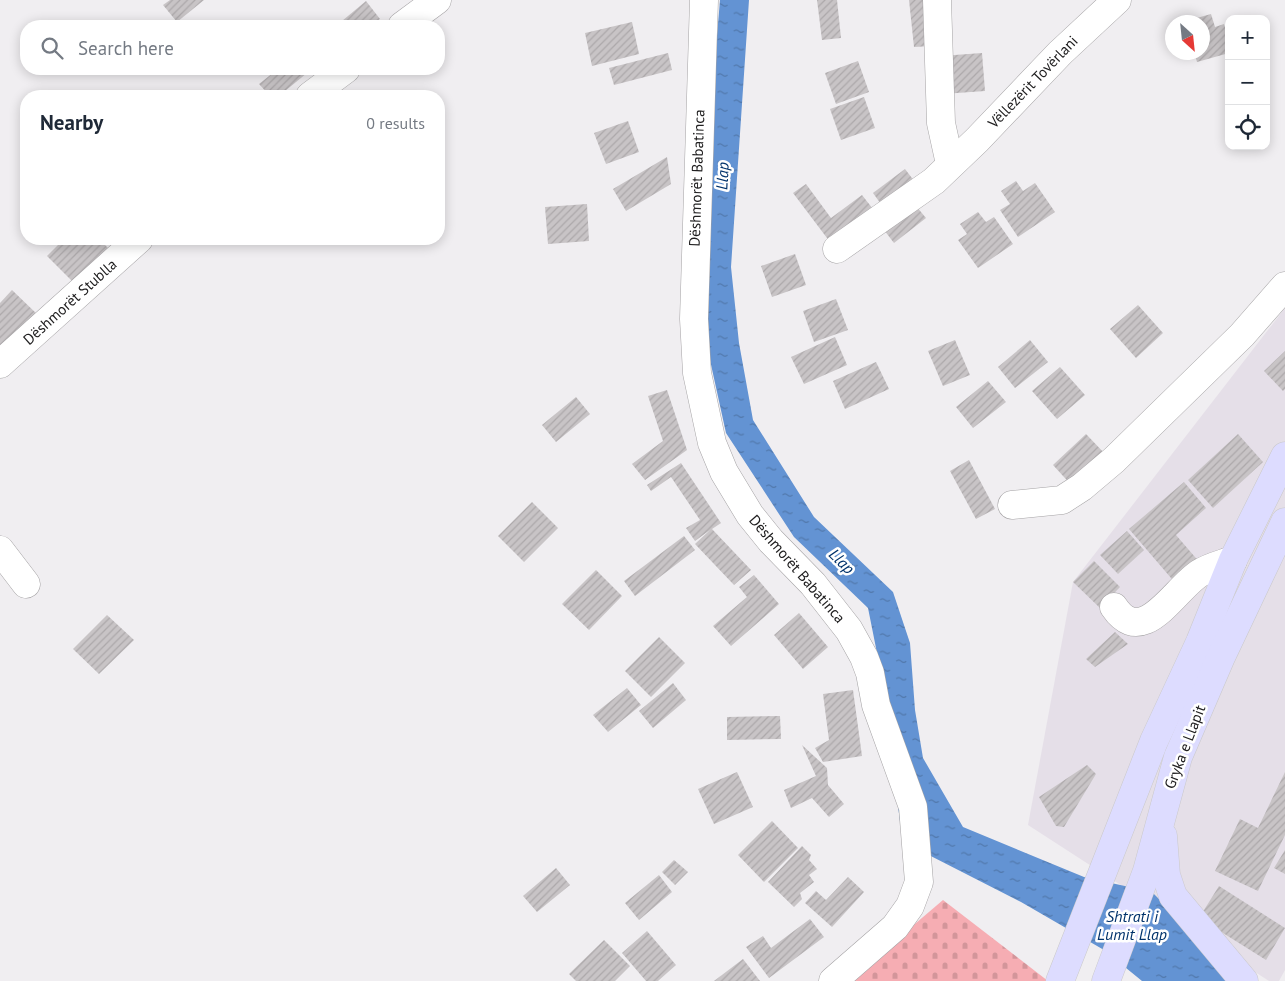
<!DOCTYPE html>
<meta charset="utf-8">
<style>
body{margin:0;font-family:"PT Sans",sans-serif;background:#f2f2f3;color:#1f2937}
.controls{position:absolute;right:15px;top:15px;display:grid;overflow:hidden;border-radius:10px;box-shadow:0 2px 12px #0003}
.controls button{width:45px;height:45px;display:grid;place-items:center;padding:0;border:0;border-bottom:1px solid #e0e1e3;background:#fff;color:#1f2937;font:25px sans-serif}
.compass{position:absolute;left:1165px;top:15px;width:45px;height:45px;border-radius:50%;background:#fff;box-shadow:0 2px 12px #0003;rotate:153deg}
.list{margin:0;padding:0;list-style:none}
h2{display:flex;justify-content:space-between;align-items:center;height:65px;margin:0;padding:0 20px;font-size:21px}
h2 small{font-size:16px;font-weight:400;color:#747a83}
.icon{flex:none;width:28px;height:28px;fill:none;stroke:currentColor;stroke-width:2;stroke-linecap:round;stroke-linejoin:round}
.map{position:relative;flex:none;width:1285px;height:981px;overflow:hidden}
.search{position:absolute;background:#fff;box-shadow:0 2px 12px #0003;left:20px;top:20px;width:425px;height:55px;display:flex;align-items:center;gap:12px;box-sizing:border-box;padding:0 18px;border-radius:20px;color:#747a83;font-size:19px}
.panel{position:absolute;background:#fff;box-shadow:0 2px 12px #0003;left:20px;top:90px;width:425px;height:155px;border-radius:20px}
.map>svg:first-child{display:block}
.built{fill:#e5dfe8}
.cemetery{fill:url(#cemetery-stones)}
.water{fill:url(#water-ripples)}
.building{fill:url(#building-hatch)}
.lines{fill:none;stroke-linecap:round;stroke-linejoin:round}
.minor-casing{stroke:#a5a3a5;stroke-width:29}
.major-casing{stroke:#cac9ca;stroke-width:29}
.minor{stroke:#fff;stroke-width:28}
.major{stroke:#dddcff;stroke-width:28}
.labels{text-anchor:middle;stroke-width:5;stroke-linejoin:round;paint-order:stroke}
.street-label{font-size:15px;fill:#212021;stroke:#fff}
.water-label{font-size:16px;font-style:italic;fill:#00326b;stroke:#fff}
</style>
<div class="map">
<svg width="1285" height="981" viewBox="0 0 1285 981">
<defs>
<pattern id="cemetery-stones" width="16" height="16" patternUnits="userSpaceOnUse" patternTransform="scale(1.25)"><rect width="16" height="16" fill="#f6adb3"/><path d="M2 7V4a2 2 0 0 1 4 0v3zM10 15v-3a2 2 0 0 1 4 0v3z" fill="#d3959a"/></pattern>
<pattern id="water-ripples" width="26" height="14" patternUnits="userSpaceOnUse" patternTransform="scale(1.25)"><rect width="26" height="14" fill="#6393d3"/><path d="M2 4q2-2 4 0t4 0M15 11q2-2 4 0t4 0" fill="none" stroke="#5178ab"/></pattern>
<pattern id="building-hatch" width="6" height="6" patternUnits="userSpaceOnUse" patternTransform="scale(1.25)"><rect width="6" height="6" fill="#c8c4c6"/><path d="M-1 1l2-2M0 6l6-6M5 7l2-2" fill="none" stroke="#aca8aa"/></pattern>
</defs>
<rect width="100%" height="100%" fill="#f0eef1"/>
<!-- built -->
<polygon class="built" points="1285,308 1285,970 1279,981 1269,981 1028,825 1073,582"/>
<!-- cemetery -->
<polygon class="cemetery" points="943,900 1048,981 848,981"/>
<!-- water -->
<polygon class="water" points="720,0 749,0 731,267 739,343 753,420 814,517 893,592 910,643 915,710 923,758 963,827 1084,877 1152,892 1240,981 1142,981 1104,950 1021,902 919,850 900,821 878,658 868,608 794,537 726,433 708,351 705,264 712,95"/>
<!-- building -->
<g class="building">
<polygon points="170,0 204,0 177,22 163,5"/>
<polygon points="817,0 837,0 841,38 822,40"/>
<polygon points="909,0 927,0 932,46 914,47"/>
<polygon points="366,1 380,19 370,26 336,26"/>
<polygon points="1211,14 1215,27 1224,24 1229,41 1229,53 1197,62 1194,52 1202,52 1202,22 1186,22 1186,21"/>
<polygon points="632,22 639,54 592,66 585,33"/>
<polygon points="668,53 672,70 614,85 609,68"/>
<polygon points="982,53 985,91 943,94 941,56"/>
<polygon points="858,61 869,92 836,104 825,73"/>
<polygon points="278,69 304,69 307,73 279,96 270,96 259,84"/>
<polygon points="864,97 875,128 841,140 830,109"/>
<polygon points="628,121 639,152 606,164 594,133"/>
<polygon points="667,157 671,184 626,211 613,189"/>
<polygon points="905,169 915,182 883,207 873,193"/>
<polygon points="1016,181 1023,191 1035,183 1055,212 1018,237 1000,210 1010,204 1001,191"/>
<polygon points="806,184 831,218 862,195 873,209 830,242 793,193"/>
<polygon points="587,204 589,241 548,244 545,207"/>
<polygon points="916,206 926,218 894,243 884,230"/>
<polygon points="978,212 986,222 994,217 1013,244 978,268 958,240 967,234 960,224"/>
<polygon points="64,239 99,239 108,248 73,282 47,256"/>
<polygon points="795,254 806,285 772,297 761,266"/>
<polygon points="12,290 39,316 0,346 0,303"/>
<polygon points="836,299 848,330 814,342 803,311"/>
<polygon points="1138,305 1163,333 1136,358 1110,329"/>
<polygon points="835,337 847,365 804,384 791,357"/>
<polygon points="955,340 970,375 943,386 928,351"/>
<polygon points="1030,340 1048,362 1015,388 998,367"/>
<polygon points="1285,351 1285,389 1283,391 1264,371"/>
<polygon points="876,362 889,389 845,409 833,381"/>
<polygon points="1060,367 1085,395 1057,419 1032,391"/>
<polygon points="988,381 1006,402 973,428 956,407"/>
<polygon points="667,390 687,450 645,480 632,464 663,441 648,396"/>
<polygon points="576,397 590,414 556,442 542,425"/>
<polygon points="1086,434 1107,456 1074,488 1053,465"/>
<polygon points="1238,434 1263,462 1213,508 1188,480"/>
<polygon points="969,460 995,509 976,519 950,471"/>
<polygon points="681,463 721,523 712,529 751,570 734,585 695,544 710,530 695,541 686,528 700,520 671,477 651,491 647,485"/>
<polygon points="1184,482 1206,508 1176,535 1201,564 1177,585 1129,529"/>
<polygon points="532,502 558,528 524,562 498,536"/>
<polygon points="1127,531 1144,550 1118,574 1100,555"/>
<polygon points="684,536 695,550 635,596 624,581"/>
<polygon points="1094,561 1120,587 1100,608 1073,582"/>
<polygon points="596,570 622,596 589,630 562,604"/>
<polygon points="754,575 779,604 731,646 713,626 747,597 739,587"/>
<polygon points="799,613 828,647 803,669 774,635"/>
<polygon points="107,615 134,640 99,674 73,649"/>
<polygon points="1115,632 1128,644 1095,667 1086,659"/>
<polygon points="659,637 685,663 651,697 625,671"/>
<polygon points="673,683 686,700 653,728 639,711"/>
<polygon points="627,688 641,705 608,732 593,715"/>
<polygon points="853,690 862,756 823,762 815,748 829,740 823,694"/>
<polygon points="780,716 781,739 727,740 727,717"/>
<polygon points="802,745 827,768 828,785 844,804 829,817 812,798 791,808 784,790 816,776"/>
<polygon points="1087,765 1096,774 1064,827 1056,826 1039,797"/>
<polygon points="737,772 753,807 714,824 698,789"/>
<polygon points="1285,772 1285,835 1258,891 1215,871 1240,819 1258,828"/>
<polygon points="772,821 798,848 764,882 738,855"/>
<polygon points="802,846 811,855 809,860 817,869 809,875 814,882 800,893 802,899 794,907 768,882"/>
<polygon points="1285,850 1285,874 1274,868"/>
<polygon points="674,860 688,872 675,885 662,872"/>
<polygon points="556,868 570,885 537,912 523,896"/>
<polygon points="659,875 672,892 639,920 625,903"/>
<polygon points="848,877 864,892 832,927 805,903 816,891 826,900"/>
<polygon points="1219,886 1285,928 1266,960 1199,918"/>
<polygon points="810,919 824,937 769,978 746,947 763,936 771,948"/>
<polygon points="647,931 676,965 658,981 646,981 622,953"/>
<polygon points="604,940 630,966 615,981 576,981 569,974"/>
<polygon points="743,959 760,981 714,981"/>
</g>
<g class="lines">
<defs>
<g id="minor">
<polyline points="704,0 694,319 697,373 712,443 724,472 750,515 771,541 813,584 849,630 864,657 870,673 876,705 913,807 919,882 910,906 895,927 833,981"/>
<polyline points="937,0 941,123 950,164"/>
<polyline points="402,26 437,0"/>
<polyline points="310,96 346,69"/>
<polyline points="837,249 934,181 977,140 1060,53 1117,0"/>
<polyline points="0,364 139,239"/>
<polyline points="1012,505 1062,500 1082,487 1114,460 1242,335 1285,286"/>
<polyline points="0,550 26,584"/>
<path d="M1114,607c29,43 60,-18 86,-34 9,-6 22,-9 33,-13"/>
</g>
<g id="major">
<polyline points="1163,836 1166,875 1173,896 1244,981"/>
<polyline points="1060,981 1154,741 1200,642 1233,560 1285,456"/>
<polyline points="1106,981 1147,871 1178,757 1221,657 1285,522"/>
</g>
</defs>
<!-- minor casing -->
<use href="#minor" class="minor-casing"/>
<!-- major casing -->
<use href="#major" class="major-casing"/>
<!-- minor -->
<use href="#minor" class="minor"/>
<!-- major -->
<use href="#major" class="major"/>
</g>
<g class="labels">
<!-- street labels -->
<g class="street-label">
<text transform="translate(1033 82) rotate(-46)" y="5">Vëllezërit Tovërlani</text>
<text transform="translate(697 178) rotate(-88)" y="5">Dëshmorët Babatinca</text>
<text transform="translate(70 302) rotate(-42)" y="5">Dëshmorët Stublla</text>
<text transform="translate(797 569) rotate(49)" y="5">Dëshmorët Babatinca</text>
<text transform="translate(1185 747) rotate(-69)" y="5">Gryka e Llapit</text>
</g>
<!-- water labels -->
<g class="water-label">
<text transform="translate(722 176) rotate(-87)" y="6">Llap</text>
<text transform="translate(842 561) rotate(44)" y="6">Llap</text>
<text x="1132" y="922">Shtrati i<tspan x="1132" dy="18">Lumit Llap</tspan></text>
</g>
</g>
</svg>
<div class="controls">
<button>+</button>
<button>−</button>
<button><svg class="icon" aria-label="locate" viewBox="0 0 24 24"><circle cx="12" cy="12" r="6"/><path d="M12 2v4M12 18v4M2 12h4M18 12h4"/></svg></button>
</div>
<svg class="compass" viewBox="-18 -18 36 36"><path d="M0-13l5 13h-10z" fill="#e53935"/><path d="M0 13l5-13h-10z" fill="#747a83"/></svg>
<div class="search"><svg class="icon" aria-label="search" viewBox="0 0 24 24"><circle cx="10" cy="10" r="6"/><path d="M15 15l6 6"/></svg>Search here</div>
<section class="panel">
<h2>Nearby<small>0 results</small></h2>
<ul class="list">
</ul>
</section>
</div>
